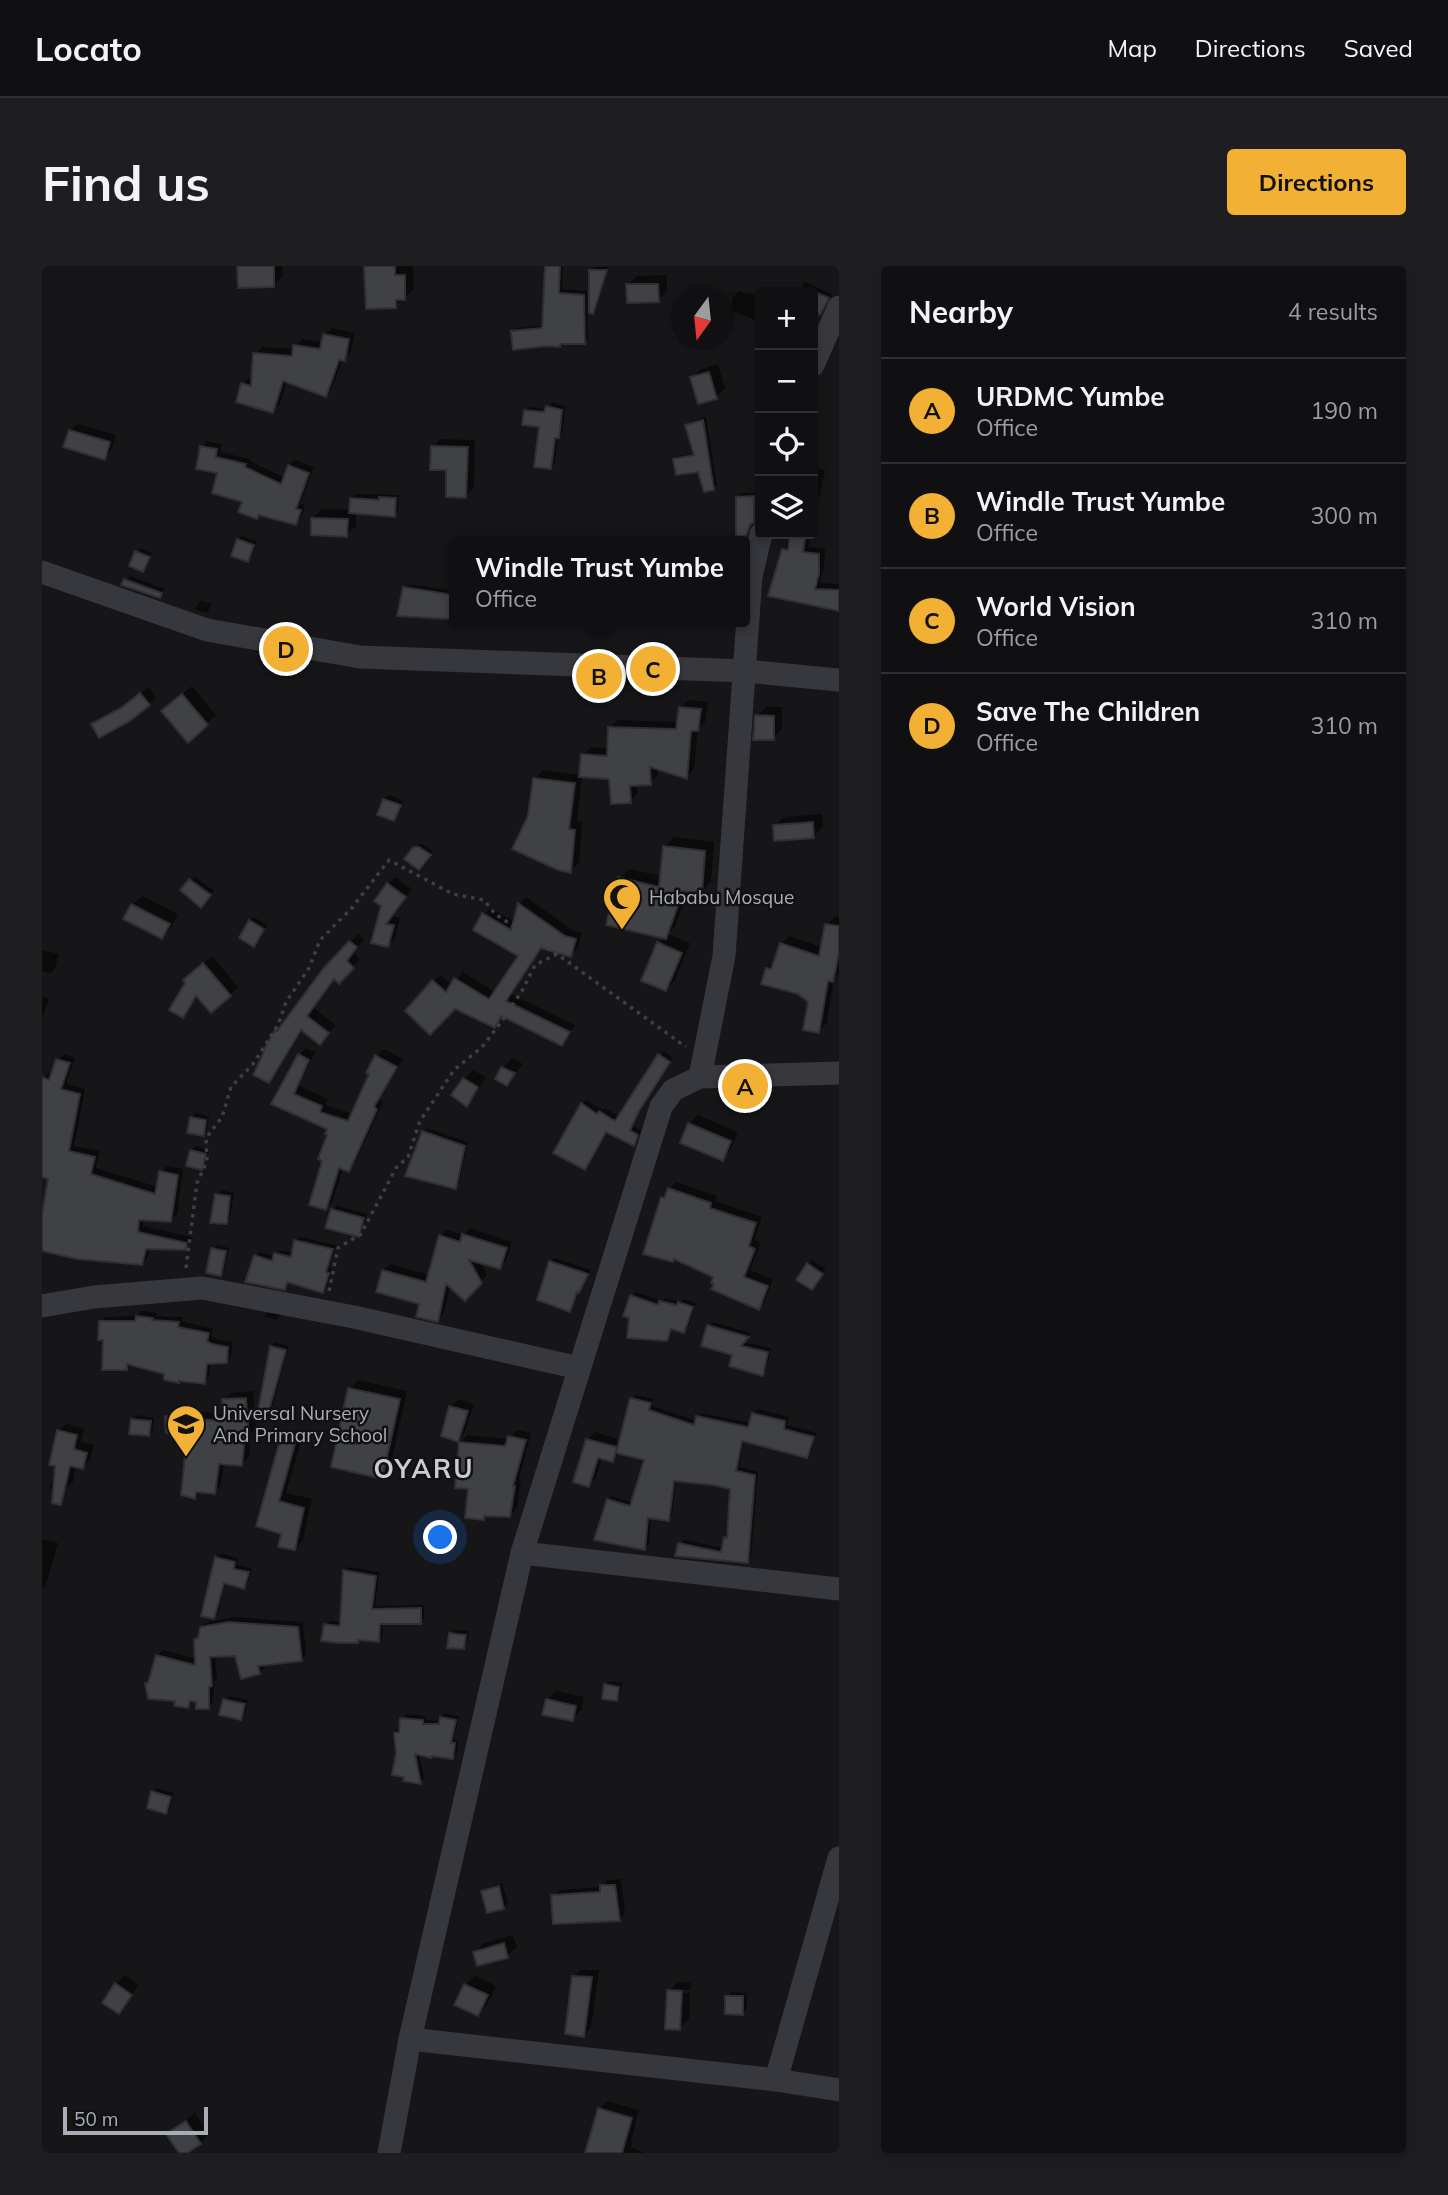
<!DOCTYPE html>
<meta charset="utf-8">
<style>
body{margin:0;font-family:Mulish,sans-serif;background:#1e1e20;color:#f1f3f6}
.controls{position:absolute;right:21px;top:21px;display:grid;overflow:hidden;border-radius:7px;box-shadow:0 4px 10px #0003}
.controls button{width:63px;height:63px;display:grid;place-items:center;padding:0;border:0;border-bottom:2px solid #303032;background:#101012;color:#f1f3f6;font:35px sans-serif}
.compass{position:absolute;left:629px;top:21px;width:63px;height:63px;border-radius:50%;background:#101012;box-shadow:0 4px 10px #0003;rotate:195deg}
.scale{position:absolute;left:21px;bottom:18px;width:145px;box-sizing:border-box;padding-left:7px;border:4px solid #a8adb8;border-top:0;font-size:19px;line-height:24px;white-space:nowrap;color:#a8adb8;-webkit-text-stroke:5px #111113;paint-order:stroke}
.you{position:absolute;left:399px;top:1272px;width:24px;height:24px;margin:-18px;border:5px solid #fff;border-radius:50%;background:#1a73e8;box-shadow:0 0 0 10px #1a73e833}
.badge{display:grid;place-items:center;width:46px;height:46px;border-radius:50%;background:#f2b134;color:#111;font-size:23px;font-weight:700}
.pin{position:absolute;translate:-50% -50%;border:4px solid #fff;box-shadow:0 2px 7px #0006}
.popup{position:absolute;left:407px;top:270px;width:301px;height:91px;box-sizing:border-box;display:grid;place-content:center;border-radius:7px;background:#101012;filter:drop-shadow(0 2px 5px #0005);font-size:23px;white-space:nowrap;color:#9c9d9f}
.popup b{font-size:26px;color:#f1f3f6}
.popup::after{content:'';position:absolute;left:50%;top:100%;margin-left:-14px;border:14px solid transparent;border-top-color:#101012}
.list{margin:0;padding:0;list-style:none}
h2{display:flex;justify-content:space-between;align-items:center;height:91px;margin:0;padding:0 28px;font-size:30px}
h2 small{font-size:23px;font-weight:400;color:#9c9d9f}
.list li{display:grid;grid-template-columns:46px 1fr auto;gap:21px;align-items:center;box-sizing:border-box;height:105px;padding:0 28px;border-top:2px solid #303032}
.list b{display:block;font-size:26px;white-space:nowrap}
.list p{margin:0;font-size:23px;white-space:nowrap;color:#9c9d9f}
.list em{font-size:23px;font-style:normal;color:#9c9d9f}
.icon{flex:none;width:38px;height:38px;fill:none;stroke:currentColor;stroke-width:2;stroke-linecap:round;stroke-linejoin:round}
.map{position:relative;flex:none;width:797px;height:1887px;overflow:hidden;border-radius:7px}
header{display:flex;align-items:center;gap:42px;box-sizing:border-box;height:98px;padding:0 35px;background:#101012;border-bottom:2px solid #303032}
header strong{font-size:33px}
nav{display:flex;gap:38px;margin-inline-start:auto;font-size:24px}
.intro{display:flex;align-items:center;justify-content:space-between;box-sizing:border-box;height:168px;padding:0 42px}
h1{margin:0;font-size:49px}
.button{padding:18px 32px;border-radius:7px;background:#f2b134;color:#111;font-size:24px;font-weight:700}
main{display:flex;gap:42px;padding:0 42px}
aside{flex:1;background:#101012;border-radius:7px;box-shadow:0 4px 10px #0003}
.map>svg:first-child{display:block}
.shadow{fill:#0007}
.building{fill:#404145;stroke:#303034;stroke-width:2}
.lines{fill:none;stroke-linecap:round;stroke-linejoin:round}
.path{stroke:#3d3f44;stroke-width:3.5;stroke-dasharray:3.5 5;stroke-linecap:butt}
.minor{stroke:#37383d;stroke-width:23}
.labels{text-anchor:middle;stroke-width:5;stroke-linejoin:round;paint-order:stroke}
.poi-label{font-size:19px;fill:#a8adb8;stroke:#111113;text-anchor:start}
.district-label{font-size:26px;font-weight:bold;letter-spacing:2px;fill:#c9ccd4;stroke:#111113}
</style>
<header>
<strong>Locato</strong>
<nav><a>Map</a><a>Directions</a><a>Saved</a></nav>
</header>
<div class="intro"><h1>Find us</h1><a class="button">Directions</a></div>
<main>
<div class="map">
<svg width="797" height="1887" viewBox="0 0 797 1887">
<rect width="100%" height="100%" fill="#161618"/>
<!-- shadow -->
<g class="shadow">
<polygon points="197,0 240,0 241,10 231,19"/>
<polygon points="324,0 371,0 372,23 353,40"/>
<polygon points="504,0 521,0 520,23 545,25 546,72 542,76 520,76 517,79 471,66 475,62 502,59"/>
<polygon points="553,1 567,1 554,42 550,46 549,5"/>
<polygon points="625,9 625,25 616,34 586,19 595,10"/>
<polygon points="763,16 790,28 778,47 771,44 771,26 756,26"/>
<polygon points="697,25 718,30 718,56 689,44 691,31"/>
<polygon points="640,60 640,74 675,74 673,78 669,82 636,75"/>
<polygon points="290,62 313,67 309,86 301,93 290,122 283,129 245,114 238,138 231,145 201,118 208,111 212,112 213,88 220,81 252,83 260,73 282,76 283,69"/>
<polygon points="676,98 683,122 674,131 650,112 659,103"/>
<polygon points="510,136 523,140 521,166 516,171 513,197 509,201 499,160 484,145 488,141 505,143"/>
<polygon points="664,151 675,219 671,223 658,204 633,194 637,190 653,187 645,159 649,155"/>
<polygon points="35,158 74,169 69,185 62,192 28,165"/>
<polygon points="399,173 433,174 432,222 424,230 391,181"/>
<polygon points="165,175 180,178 178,186 208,193 208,195 243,212 247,200 253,194 272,201 258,238 263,239 259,252 253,258 202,235 177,206 160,181"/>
<polygon points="771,202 783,204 778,230 772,236 771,246"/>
<polygon points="700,227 715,227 716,250 703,268 696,231"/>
<polygon points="314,228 357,229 356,245 352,249 314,246 314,260 304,269 271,252 280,243 309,244 310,233"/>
<polygon points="748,268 768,268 766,281 783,282 782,300 778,317 797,318 797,343 728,329"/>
<polygon points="200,270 215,275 210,290 206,294 196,274"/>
<polygon points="99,282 110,287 100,304 95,286"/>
<polygon points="88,310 123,323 121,326 117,330 84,314"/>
<polygon points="367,318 412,325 412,347 407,351 362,322"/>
<polygon points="158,335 170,338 165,347 153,343"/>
<polygon points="150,420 174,449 146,474 131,436"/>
<polygon points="106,421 114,431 107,438 52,459 59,452 88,436"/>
<polygon points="646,434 666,436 663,456 656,463 652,503 644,511 616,502 616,509 608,517 595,518 596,527 588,535 569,512 540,509 535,555 540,556 537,597 528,605 487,551 492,513 501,504 539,509 541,489 549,481 567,483 568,462 576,454 637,456 638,441"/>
<polygon points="724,441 740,441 740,463 731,472 715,450"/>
<polygon points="347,529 362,535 352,553 337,548 342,533"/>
<polygon points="780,548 781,561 772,570 733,560 742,551"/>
<polygon points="632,571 672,576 669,616 659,626 647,624 633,661 626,668 648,677 633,714 624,723 616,677 623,671 577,612 587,603 619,610 623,581"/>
<polygon points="377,578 381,578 391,585 381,598 372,582"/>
<polygon points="153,610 172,625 163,635 140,624"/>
<polygon points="353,611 370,623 350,650 358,652 353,672 346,679 341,640 346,618"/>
<polygon points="100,630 136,648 129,662 120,671 90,639"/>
<polygon points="484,631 530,664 540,667 536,682 529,689 501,681 469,728 533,759 520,778 461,749 452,760 413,741 391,715 398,709 410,719 421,706 453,726 479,690 442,648 449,642 473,656 478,637"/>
<polygon points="793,650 797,651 797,707 792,712 785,757 777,765 768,735 725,702 733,694 739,678 747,670 780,681 785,659"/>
<polygon points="212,651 225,659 212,679 208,655"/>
<polygon points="316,668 322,673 312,686 318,693 297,715 293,712 271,741 294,759 285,769 261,764 234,807 227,814 234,765 282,704"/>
<polygon points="0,684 17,688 13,703 9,707 0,705"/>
<polygon points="170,690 196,721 188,729 156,729 141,750 151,706"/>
<polygon points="0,731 7,733 0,753"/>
<polygon points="264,782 273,786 257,820 286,833 283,839 311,848 329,808 326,806 335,790 342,783 361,793 337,834 341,836 313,897 306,904 301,902 291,935 284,942 287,862 232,837 257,789"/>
<polygon points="622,785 631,792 629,795 619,788"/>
<polygon points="22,788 33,792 24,817 43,823 32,880 58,885 54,902 116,921 119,906 125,900 141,903 135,948 129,954 102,952 101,960 150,971 149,976 143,982 108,982 106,991 100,997 0,905 0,817 7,806 11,808 16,794"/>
<polygon points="617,791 627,798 601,839 591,859 599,864 596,874 592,878 565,865 547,898 540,838 544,834 560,844 563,842 578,851"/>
<polygon points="470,792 481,798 464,818 455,812 461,802"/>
<polygon points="431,804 444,811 433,829 424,838 422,813"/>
<polygon points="154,847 167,850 165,864 161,868 149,852"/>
<polygon points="656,849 696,866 689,883 680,893 647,858"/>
<polygon points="385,862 426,876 417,917 413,921 381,866"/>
<polygon points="154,880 167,884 163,898 159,902 149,884"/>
<polygon points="634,916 675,930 673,935 720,951 712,974 719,976 708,1004 731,1013 723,1035 716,1042 673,1010 633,992 603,987 620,931"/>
<polygon points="179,924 192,927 188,952 184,957 175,929"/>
<polygon points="295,940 325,948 320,965 316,969 291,944"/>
<polygon points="428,962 470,976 464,995 457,1001 438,995 445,1009 423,1033 408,1019 402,1047 396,1054 380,1036 341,1005 348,998 388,1009 398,970 405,964 422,969"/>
<polygon points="258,971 294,979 287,1002 290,1003 285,1021 281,1025 247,1015 242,1022 214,990 218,986 233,991 237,984 252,987 254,975"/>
<polygon points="175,979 187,982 182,1004 178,1009 171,983"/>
<polygon points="513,992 549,1004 527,1044 508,996"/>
<polygon points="770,994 784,1003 770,1022 766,998"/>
<polygon points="594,1026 620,1035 623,1032 639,1036 642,1033 654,1037 646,1061 642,1065 631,1062 624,1074 590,1030"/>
<polygon points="100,1045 115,1047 115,1050 141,1051 141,1056 171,1062 169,1070 176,1074 191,1076 189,1090 184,1095 169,1096 167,1111 162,1116 90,1097 85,1103 63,1072 58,1056 63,1051 95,1050"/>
<polygon points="227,1045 239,1047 238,1049 234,1054 222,1050"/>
<polygon points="671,1056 709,1067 701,1076 729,1082 724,1104 720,1108 692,1088 667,1060"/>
<polygon points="233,1076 247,1080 230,1142 226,1146 229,1081"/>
<polygon points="316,1114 365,1125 348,1203 339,1211 308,1123"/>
<polygon points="211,1125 214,1162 209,1167 207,1191 200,1198 182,1196 179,1219 172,1226 160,1225 153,1231 147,1167 125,1151 132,1144 182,1148 181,1134 189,1127"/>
<polygon points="594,1129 612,1133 610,1140 655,1155 660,1147 709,1157 712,1147 716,1143 747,1151 745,1159 775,1167 769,1186 765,1191 702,1174 697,1201 716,1206 709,1291 705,1295 638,1278 642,1274 682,1282 686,1269 690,1222 634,1213 630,1249 626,1253 609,1251 607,1278 603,1282 566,1234 570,1230 591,1236 604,1193 578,1186 570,1194 560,1191 554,1212 546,1219 546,1173 553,1166 579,1174 590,1133"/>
<polygon points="417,1133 432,1138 423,1166 415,1174 401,1169 409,1140"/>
<polygon points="95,1149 112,1152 111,1164 107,1169 90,1154"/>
<polygon points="24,1158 42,1162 39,1176 52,1179 48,1194 40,1201 34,1199 31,1216 23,1223 8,1222 14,1199 16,1165"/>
<polygon points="475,1164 489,1167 477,1213 479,1214 475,1242 468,1249 445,1248 441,1252 428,1222 419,1176 425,1169 467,1173"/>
<polygon points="249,1166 261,1169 244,1227 270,1233 261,1274 253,1283 241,1267 216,1259 240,1174"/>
<polygon points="0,1273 16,1277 4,1319 0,1323"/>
<polygon points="179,1287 196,1292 195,1299 210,1302 206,1317 202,1321 184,1316 176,1347 172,1351 175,1292"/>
<polygon points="307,1301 337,1306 333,1340 382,1339 382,1352 378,1356 341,1356 341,1370 337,1374 318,1373 315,1376 283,1359 288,1355 300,1356 302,1305"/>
<polygon points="192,1351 261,1356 264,1388 259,1393 222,1398 223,1401 217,1407 195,1389 173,1389 175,1413 172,1416 171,1436 166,1441 156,1434 146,1440 105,1418 109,1414 115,1390 121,1384 154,1393 154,1374 159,1369 159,1361 165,1356"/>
<polygon points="413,1364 427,1365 425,1377 421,1382 409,1368"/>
<polygon points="568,1415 580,1417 578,1429 574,1434 564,1419"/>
<polygon points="514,1425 542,1431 539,1444 530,1453 505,1434"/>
<polygon points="187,1430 206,1434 203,1448 198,1452 183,1434"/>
<polygon points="403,1447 417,1450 412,1473 416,1474 415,1487 411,1491 377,1487 382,1512 378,1516 355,1487 353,1467 364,1448 384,1450 384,1454 399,1455"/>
<polygon points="115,1522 132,1527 128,1542 123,1546 111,1526"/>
<polygon points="579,1613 583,1647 577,1653 511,1630 518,1624 559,1621 566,1614"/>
<polygon points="460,1617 466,1637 461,1641 441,1626 445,1622"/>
<polygon points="471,1669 475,1681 465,1690 437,1698 433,1686 442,1677"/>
<polygon points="539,1704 557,1704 549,1762 542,1769 532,1711"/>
<polygon points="83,1709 97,1719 77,1746 74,1719"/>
<polygon points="433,1709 454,1720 445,1739 436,1748 414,1738 424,1719"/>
<polygon points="636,1716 649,1717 648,1724 633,1723 633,1727 648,1727 647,1753 637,1762 627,1725"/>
<polygon points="689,1726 705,1727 705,1743 700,1747 685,1731"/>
<polygon points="566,1835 597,1844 589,1875 591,1875 589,1881 603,1887 544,1887 557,1843"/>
<polygon points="153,1847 167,1868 158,1877 139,1887 127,1868"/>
</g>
<!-- building -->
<g class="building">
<polygon points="195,0 232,0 232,21 196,22"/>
<polygon points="322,0 353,0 353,9 363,9 363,34 354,34 354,42 324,43"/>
<polygon points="503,0 518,0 517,27 542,29 543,78 518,78 518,81 504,80 471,84 469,65 500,62"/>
<polygon points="547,4 565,4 551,48 547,47"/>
<polygon points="584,18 616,18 617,36 585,37"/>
<polygon points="771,25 787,32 778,49 771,46"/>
<polygon points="281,68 307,73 303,95 297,94 284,131 241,115 231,147 194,136 199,117 209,120 211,87 250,90 251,79 278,83"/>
<polygon points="667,106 675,133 656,138 648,111"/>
<polygon points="504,140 520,144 517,172 513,172 509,203 492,201 497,161 480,159 482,144 502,146"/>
<polygon points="661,154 672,224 662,226 656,206 634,209 631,193 652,189 643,159"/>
<polygon points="27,164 68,176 63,194 21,181"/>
<polygon points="158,180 175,183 174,191 204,198 203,201 239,218 246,199 267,207 254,243 259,244 254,259 217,249 215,253 196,246 200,236 170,227 175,207 154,203"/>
<polygon points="389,180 426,181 424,232 404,231 404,204 388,204"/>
<polygon points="712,230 712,256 708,259 704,270 694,270 694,231"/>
<polygon points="337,231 354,232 353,251 307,247 308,232 337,234"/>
<polygon points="269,252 306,253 305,271 269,269"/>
<polygon points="748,268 764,268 761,286 777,288 777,308 773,323 797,324 797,345 726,330 740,283 746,284"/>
<polygon points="195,273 212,279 206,296 189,290"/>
<polygon points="93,285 108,291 101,306 87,300"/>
<polygon points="82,313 120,327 118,332 79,319"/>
<polygon points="361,321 412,329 408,353 355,350"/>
<polygon points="98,427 108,439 88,455 57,472 49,458 79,442"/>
<polygon points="140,428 166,459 146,477 119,445"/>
<polygon points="637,441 659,443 656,465 649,465 645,513 608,501 609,519 588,520 589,537 569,538 567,513 537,511 539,488 565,490 566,461 634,463"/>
<polygon points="713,449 732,450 732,474 711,474"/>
<polygon points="491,512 533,517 527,563 533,564 529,607 516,604 470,583 486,550"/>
<polygon points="341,533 359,539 352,555 335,549"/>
<polygon points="771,556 772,572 732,575 731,559"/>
<polygon points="621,580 663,585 660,628 641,625 624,673 564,659 576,611 617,621"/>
<polygon points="371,581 377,581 389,589 377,604 362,593"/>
<polygon points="147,613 169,629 159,642 138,624"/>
<polygon points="345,617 364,631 344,658 352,659 346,681 329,677 339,640 332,635"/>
<polygon points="476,637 523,670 534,673 529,691 499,682 464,735 528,766 520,780 459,750 453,762 413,743 388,769 363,745 390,714 404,726 412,712 447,733 476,690 431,664 440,647 469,664"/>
<polygon points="89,638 128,658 120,673 81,653"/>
<polygon points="207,654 222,663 212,681 197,672"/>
<polygon points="783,658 797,660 797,687 791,716 786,715 777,767 761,764 766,736 756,728 719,718 724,702 729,703 738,677 777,690"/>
<polygon points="307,675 315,681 305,695 312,702 297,718 292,713 265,750 287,767 278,779 259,764 227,817 211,809 222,786 221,785 233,764 235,765 281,703"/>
<polygon points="615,676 640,687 624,725 599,715"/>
<polygon points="161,697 189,730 169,747 154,730 141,752 127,744 143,717 141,714"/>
<polygon points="256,788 267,794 252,828 280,840 278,846 306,855 327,808 324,807 333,789 355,801 332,841 335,843 307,906 297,902 284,944 267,939 280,895 276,893 285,869 283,868 285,863 229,838"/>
<polygon points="616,788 628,796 597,845 588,864 596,869 592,880 564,866 543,904 511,887 539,837 555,848 557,845 573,855"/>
<polygon points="14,793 28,797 19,823 38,828 27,885 53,891 49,908 113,928 117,905 136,909 129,956 97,954 96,966 145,977 144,984 104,983 100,999 35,993 0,985 0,948 6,913 0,911 0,811 7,814"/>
<polygon points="459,801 473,807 465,820 453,813"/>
<polygon points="421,812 436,821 425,841 409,829"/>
<polygon points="148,851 164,854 162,870 145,867"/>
<polygon points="646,857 689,875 681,895 638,877"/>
<polygon points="380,865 423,880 414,923 363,910"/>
<polygon points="148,884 164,888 160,904 144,900"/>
<polygon points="626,922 669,937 668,942 714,957 707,980 713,983 702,1011 726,1020 717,1044 669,1023 672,1018 669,1017 671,1011 632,993 631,996 601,988 619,931 622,932"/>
<polygon points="173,928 188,930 185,958 168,957"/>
<polygon points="289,943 322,952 317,971 283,962"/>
<polygon points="420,968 465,982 458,1003 427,994 440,1017 423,1035 404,1018 396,1056 374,1051 377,1038 334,1026 340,1004 384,1016 397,969 418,976"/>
<polygon points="252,974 291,983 284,1006 287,1007 281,1027 245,1016 243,1024 203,1016 212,989 230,995 232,987 249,991"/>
<polygon points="169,982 184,985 179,1010 164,1007"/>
<polygon points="507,995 546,1008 537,1027 535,1026 528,1046 495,1034"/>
<polygon points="765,997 781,1008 770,1024 754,1014"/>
<polygon points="588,1029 616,1039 617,1035 635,1039 636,1036 651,1041 642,1067 629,1063 625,1075 585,1072 587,1052 581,1050"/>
<polygon points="94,1050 111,1052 110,1054 137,1056 136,1061 167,1067 165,1075 170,1078 186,1081 185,1097 165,1098 163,1118 137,1115 137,1117 122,1114 122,1108 85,1098 85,1104 60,1104 61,1074 56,1074 57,1055 93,1055"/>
<polygon points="665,1059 707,1071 699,1080 726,1086 721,1110 687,1100 690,1089 659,1080"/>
<polygon points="228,1080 244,1084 226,1148 216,1145"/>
<polygon points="306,1122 358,1133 340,1213 289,1201"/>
<polygon points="204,1132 207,1171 203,1171 200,1200 177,1198 173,1228 154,1226 153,1233 139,1229 145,1169 124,1167 123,1150 181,1155 180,1133"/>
<polygon points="588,1132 609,1137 607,1144 652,1159 654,1150 706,1161 710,1147 743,1155 742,1163 772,1171 765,1192 700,1175 694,1205 713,1209 706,1297 633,1290 636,1277 679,1286 682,1271 685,1272 688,1223 671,1219 632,1215 627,1255 606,1252 603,1284 552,1274 565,1233 588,1240 602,1194 574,1187"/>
<polygon points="407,1140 426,1145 416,1176 399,1170"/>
<polygon points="89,1153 109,1155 107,1170 87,1168"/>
<polygon points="15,1164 35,1169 32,1183 45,1187 41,1203 28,1200 19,1239 10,1237 13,1200 7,1199"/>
<polygon points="466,1170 484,1174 471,1220 473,1220 468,1251 442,1250 442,1254 423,1252 426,1223 413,1222 417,1176 463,1180"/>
<polygon points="544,1173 575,1181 571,1196 556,1192 547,1221 531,1216"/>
<polygon points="238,1174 253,1178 237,1235 262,1242 253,1284 236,1281 239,1268 214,1260"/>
<polygon points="173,1291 193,1296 192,1303 207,1306 202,1323 182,1317 172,1353 159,1350"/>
<polygon points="301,1304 334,1310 330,1343 379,1342 379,1358 338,1358 337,1376 316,1374 316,1377 297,1377 279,1375 282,1358 297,1360 298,1358"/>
<polygon points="186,1356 256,1361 260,1395 216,1400 218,1408 199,1413 193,1390 168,1391 170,1420 167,1421 167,1443 154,1443 154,1436 148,1435 146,1442 132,1440 133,1435 106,1433 103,1417 106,1417 114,1389 153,1399 152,1373 156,1372 158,1361"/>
<polygon points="407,1367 424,1369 422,1383 405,1382"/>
<polygon points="562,1418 577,1421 575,1435 560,1433"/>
<polygon points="181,1433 203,1438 199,1454 177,1449"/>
<polygon points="504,1433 534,1440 531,1455 500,1449"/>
<polygon points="398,1451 414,1454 409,1477 413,1477 411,1493 390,1490 389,1492 373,1488 379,1518 361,1515 362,1511 350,1509 354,1487 352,1467 357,1466 358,1452 381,1454 381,1458 397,1458"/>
<polygon points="109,1525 129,1531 124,1548 105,1542"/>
<polygon points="558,1619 573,1619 578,1655 511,1658 509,1629 558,1626"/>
<polygon points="457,1620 462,1643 445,1647 439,1625"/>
<polygon points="462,1677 466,1692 435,1700 431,1686"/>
<polygon points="530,1710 550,1711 542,1771 523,1768"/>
<polygon points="73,1717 90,1729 77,1748 60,1737"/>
<polygon points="422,1718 446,1729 436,1750 412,1739"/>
<polygon points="625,1724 640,1725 638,1764 623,1763"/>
<polygon points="683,1730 701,1730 701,1749 683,1748"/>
<polygon points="556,1842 590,1852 580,1887 543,1887"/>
<polygon points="144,1855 159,1878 145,1887 137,1887 124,1868"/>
</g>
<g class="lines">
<!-- path -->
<g class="path">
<polyline points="144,1002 155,917 165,895 164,872 180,851 189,821 211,798 236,759 244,736 267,702 278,674 309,643 347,594 411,628 442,634 453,648 515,688"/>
<polyline points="287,1025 296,982 319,968 354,902 366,891 378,855 412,804 440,781 460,755 480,725 493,699 515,688 644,781"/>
</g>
<!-- minor -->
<g class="minor">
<polyline points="771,99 797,41"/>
<polyline points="0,306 165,364 318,391 703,405 797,414"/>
<polyline points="658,811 682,690 709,310 719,268"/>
<polyline points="0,1040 52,1031 160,1022 312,1051 537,1102"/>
<polyline points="480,1287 797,1323"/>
<polyline points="368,1773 734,1814 797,1824"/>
<polyline points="734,1814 797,1592"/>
<polyline points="347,1887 368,1773 480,1287 619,841 631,824 658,811 797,807"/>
</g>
</g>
<!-- icons -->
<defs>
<symbol id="mosque-pin" viewBox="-11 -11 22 30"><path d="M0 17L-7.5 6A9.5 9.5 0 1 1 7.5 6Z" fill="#f2b134" stroke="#111113"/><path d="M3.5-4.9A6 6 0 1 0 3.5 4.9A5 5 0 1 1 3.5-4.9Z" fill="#111"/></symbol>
<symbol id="school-pin" viewBox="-11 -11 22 30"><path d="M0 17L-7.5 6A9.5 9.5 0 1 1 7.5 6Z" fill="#f2b134" stroke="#111113"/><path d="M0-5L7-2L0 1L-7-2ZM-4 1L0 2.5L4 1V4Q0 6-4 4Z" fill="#111"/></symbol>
</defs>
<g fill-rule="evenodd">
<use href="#mosque-pin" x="558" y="609" width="44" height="60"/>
<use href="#school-pin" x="122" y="1136" width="44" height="60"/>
</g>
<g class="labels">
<!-- poi labels -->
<g class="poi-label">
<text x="607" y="638">Hababu Mosque</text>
<text x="171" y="1154">Universal Nursery<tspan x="171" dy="22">And Primary School</tspan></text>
</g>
<!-- district labels -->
<g class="district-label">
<text x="382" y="1212">OYARU</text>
</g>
</g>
</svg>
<div class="controls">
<button>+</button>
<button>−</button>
<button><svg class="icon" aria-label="locate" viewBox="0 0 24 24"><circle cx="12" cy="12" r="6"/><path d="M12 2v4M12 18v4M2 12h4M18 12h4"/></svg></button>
<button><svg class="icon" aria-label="layers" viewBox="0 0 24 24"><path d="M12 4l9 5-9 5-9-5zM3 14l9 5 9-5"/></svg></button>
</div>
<svg class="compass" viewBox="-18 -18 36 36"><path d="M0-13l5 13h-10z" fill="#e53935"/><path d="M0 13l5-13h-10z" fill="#9c9d9f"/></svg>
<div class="scale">50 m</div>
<div class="you"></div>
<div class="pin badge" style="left:703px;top:820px">A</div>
<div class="pin badge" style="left:557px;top:410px">B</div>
<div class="popup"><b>Windle Trust Yumbe</b>Office</div>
<div class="pin badge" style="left:611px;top:403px">C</div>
<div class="pin badge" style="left:244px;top:383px">D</div>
</div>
<aside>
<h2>Nearby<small>4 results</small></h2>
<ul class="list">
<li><span class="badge">A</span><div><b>URDMC Yumbe</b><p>Office</p></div><em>190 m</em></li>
<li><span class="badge">B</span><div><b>Windle Trust Yumbe</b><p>Office</p></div><em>300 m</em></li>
<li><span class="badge">C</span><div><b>World Vision</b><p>Office</p></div><em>310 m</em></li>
<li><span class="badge">D</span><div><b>Save The Children</b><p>Office</p></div><em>310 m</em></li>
</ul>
</aside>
</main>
